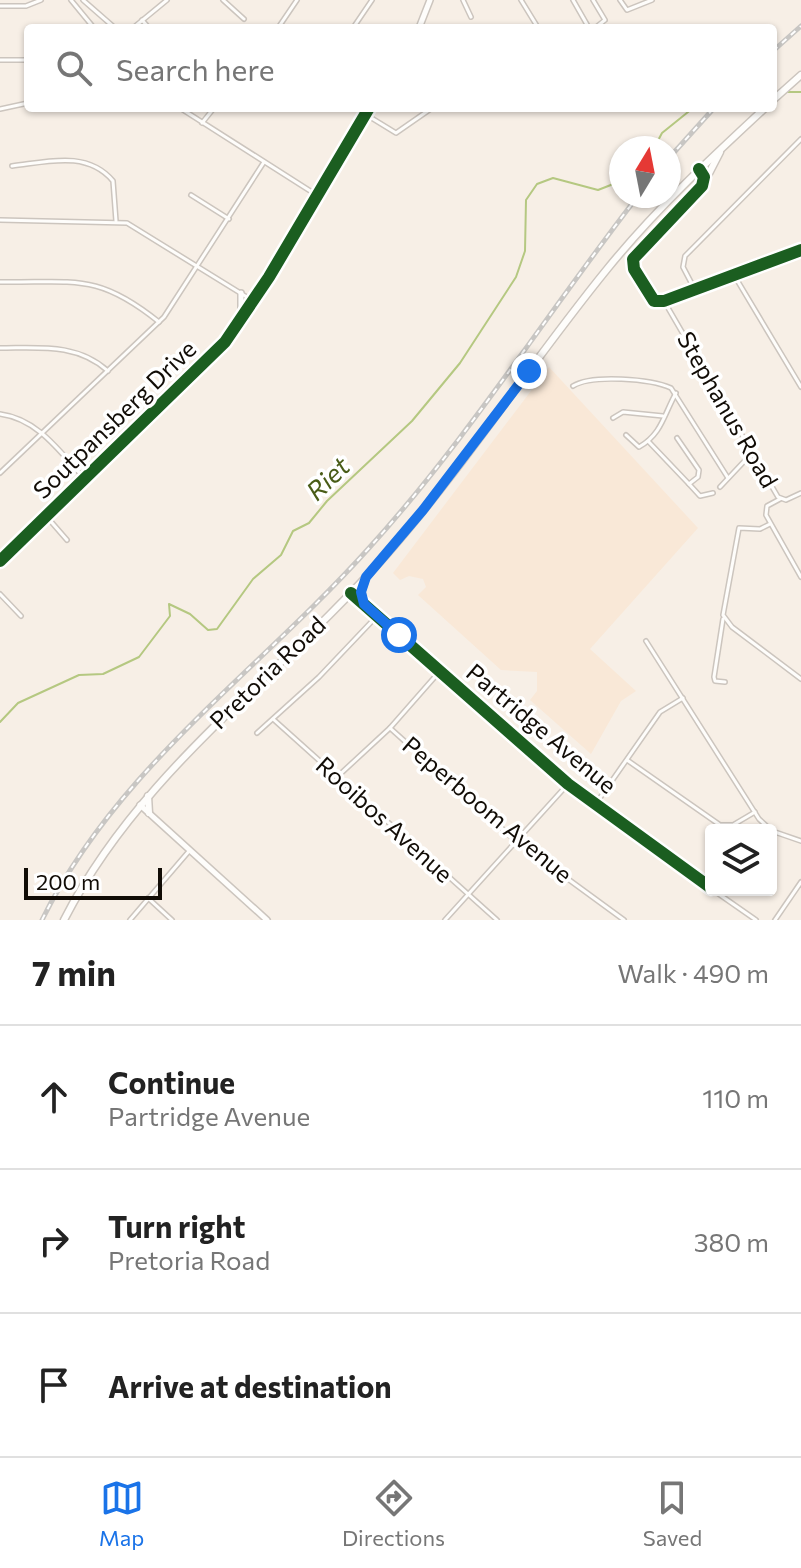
<!DOCTYPE html>
<meta charset="utf-8">
<style>
body{margin:0;font-family:Commissioner,sans-serif;background:#f6f6f6;color:#222}
.controls{position:absolute;right:24px;bottom:24px;display:grid;overflow:hidden;border-radius:8px;box-shadow:0 2px 6px #0004}
.controls button{width:72px;height:72px;display:grid;place-items:center;padding:0;border:0;border-bottom:2px solid #e0e0e0;background:#fff;color:#222;font:40px sans-serif}
.compass{position:absolute;left:609px;top:136px;width:72px;height:72px;border-radius:50%;background:#fff;box-shadow:0 2px 6px #0004;rotate:10deg}
.scale{position:absolute;left:24px;bottom:20px;width:138px;box-sizing:border-box;padding-left:8px;border:4px solid #110c06;border-top:0;font-size:22px;line-height:28px;white-space:nowrap;color:#110c06;-webkit-text-stroke:6px #fff;paint-order:stroke}
.stop{position:absolute;width:24px;height:24px;margin:-18px;border:6px solid #1a73e8;border-radius:50%;background:#fff}
.stop.end{background:#1a73e8;border-color:#fff;box-shadow:0 2px 8px #0008}
.list{margin:0;padding:0;list-style:none}
h2{display:flex;justify-content:space-between;align-items:center;height:104px;margin:0;padding:0 32px;font-size:34px}
h2 small{font-size:26px;font-weight:400;color:#767676}
.list li{display:grid;grid-template-columns:52px 1fr auto;gap:24px;align-items:center;box-sizing:border-box;height:144px;padding:0 32px;border-top:2px solid #e0e0e0}
.list b{display:block;font-size:30px;white-space:nowrap}
.list p{margin:0;font-size:26px;white-space:nowrap;color:#767676}
.list em{font-size:26px;font-style:normal;color:#767676}
.icon{flex:none;width:44px;height:44px;fill:none;stroke:currentColor;stroke-width:2;stroke-linecap:round;stroke-linejoin:round}
.map{position:relative;flex:none;width:801px;height:920px;overflow:hidden}
.search{position:absolute;background:#fff;box-shadow:0 2px 6px #0004;left:24px;right:24px;top:24px;height:88px;display:flex;align-items:center;gap:20px;box-sizing:border-box;padding:0 28px;border-radius:8px;color:#767676;font-size:30px}
.sheet{height:536px;background:#fff}
nav{display:flex;justify-content:space-around;align-items:center;box-sizing:border-box;height:112px;border-top:2px solid #e0e0e0;background:#fff;font-size:22px;color:#767676}
nav a{display:grid;justify-items:center;gap:4px}
nav .on{color:#1a73e8}
.map>svg:first-child{display:block}
.built{fill:#f9e8d7}
.lines{fill:none;stroke-linecap:round;stroke-linejoin:round}
.stream{stroke:#b5c881;stroke-width:2}
.street-casing{stroke:#ccc5be;stroke-width:6}
.secondary-casing{stroke:#ccc5be;stroke-width:8}
.primary-casing{stroke:#ccc5be;stroke-width:9}
.street{stroke:#fefdfb;stroke-width:3}
.secondary{stroke:#fefdfb;stroke-width:5}
.primary{stroke:#fefdfb;stroke-width:6}
.rail-casing{stroke:#c8c6c3;stroke-width:5}
.rail{stroke:#fff;stroke-width:2;stroke-dasharray:6;stroke-linecap:butt}
.cycleway-casing{stroke:#fff;stroke-width:17}
.cycleway{stroke:#1b5e20;stroke-width:12}
.route{stroke:#1a73e8;stroke-width:10}
.labels{text-anchor:middle;stroke-width:7;stroke-linejoin:round;paint-order:stroke}
.street-label{font-size:24px;fill:#110c06;stroke:#fff}
.water-label{font-size:26px;font-style:italic;fill:#495c17;stroke:#fff}
</style>
<div class="map">
<svg width="801" height="920" viewBox="0 0 801 920">
<rect width="100%" height="100%" fill="#f7efe6"/>
<!-- built -->
<polygon class="built" points="549,367 698,528 590,649 636,691 621,701 591,754 530,700 537,691 537,672 501,670 418,595 426,587 423,579 409,576 400,580 393,573"/>
<g class="lines">
<!-- stream -->
<g class="stream">
<polyline points="785,92 801,92"/>
<polyline points="654,148 662,133 693,108"/>
<polyline points="0,722 18,703 79,675 103,674 139,657 170,616 169,604 190,614 208,630 217,629 253,579 281,555 293,531 309,523 327,501 412,421 460,363 516,277 525,251 526,200 537,184 553,178 598,190 621,181"/>
</g>
<defs>
<g id="street">
<polyline points="71,0 94,28"/>
<polyline points="83,0 115,28"/>
<polyline points="223,0 244,19"/>
<polyline points="463,0 471,17"/>
<polyline points="521,0 537,26"/>
<polyline points="573,0 589,28"/>
<polyline points="593,0 605,20 595,28"/>
<polyline points="620,0 627,10 652,0"/>
<polyline points="0,6 26,6 41,0"/>
<polyline points="142,20 149,28"/>
<polyline points="133,28 167,0"/>
<polyline points="278,28 297,0"/>
<polyline points="353,28 372,0"/>
<polyline points="0,60 28,60"/>
<polyline points="180,108 315,194"/>
<polyline points="0,109 28,103"/>
<polyline points="365,114 396,133 432,108"/>
<polyline points="202,123 214,108"/>
<path d="M12,166c35,-4 75,-16 101,15l3,40"/>
<polyline points="701,172 702,186 633,259 634,269 654,301 664,301 801,250"/>
<polyline points="191,195 229,219"/>
<polyline points="0,220 127,223 250,299"/>
<polyline points="734,275 801,387"/>
<path d="M0,282c74,1 97,-10 159,40"/>
<polyline points="694,288 683,267 685,256 801,139"/>
<polyline points="664,301 778,497 786,500 801,493"/>
<path d="M0,348c39,0 77,-5 108,23"/>
<path d="M573,386c19,-12 78,-7 98,2l57,90"/>
<path d="M0,414c38,5 60,38 84,64"/>
<polyline points="613,418 623,412 663,416"/>
<path d="M626,435l13,12c23,-13 25,-33 37,-54"/>
<polyline points="648,441 689,484 698,477 699,470 677,438"/>
<polyline points="0,473 164,317 264,162"/>
<polyline points="689,484 700,496 713,493"/>
<polyline points="720,487 752,453"/>
<polyline points="780,499 767,506 766,515 801,577"/>
<polyline points="47,517 67,540"/>
<polyline points="770,524 760,529 739,528 723,615 732,627 801,679"/>
<polyline points="0,594 21,616"/>
<polyline points="353,594 568,784 711,888"/>
<polyline points="723,619 714,677 715,681 725,682"/>
<polyline points="646,641 759,819 772,831 801,841"/>
<polyline points="273,719 497,920"/>
<polyline points="390,728 516,841 624,920"/>
<polyline points="257,733 319,677 377,616"/>
<polyline points="627,760 720,825 733,825 755,812"/>
<polyline points="337,777 390,728 440,671"/>
<polyline points="595,805 660,712 683,698"/>
<polyline points="713,890 756,920"/>
<polyline points="148,898 172,920"/>
<polyline points="130,920 190,850"/>
<polyline points="445,920 568,784"/>
<polyline points="775,920 801,882"/>
</g>
<g id="secondary">
<polyline points="419,28 430,0"/>
<polyline points="241,293 241,314"/>
<polyline points="252,298 357,126"/>
<polyline points="0,561 225,342 269,277 369,108"/>
<polyline points="140,805 267,920"/>
</g>
<g id="primary">
<polyline points="773,100 801,75"/>
<polyline points="704,183 720,152"/>
<polyline points="364,604 361,592 365,580"/>
<polyline points="148,796 149,813"/>
<path d="M64,920c76,-149 214,-242 322,-365 80,-91 146,-194 222,-287 48,-59 102,-109 157,-160"/>
</g>
</defs>
<!-- street casing -->
<use href="#street" class="street-casing"/>
<!-- secondary casing -->
<use href="#secondary" class="secondary-casing"/>
<!-- primary casing -->
<use href="#primary" class="primary-casing"/>
<!-- street -->
<use href="#street" class="street"/>
<!-- secondary -->
<use href="#secondary" class="secondary"/>
<!-- primary -->
<use href="#primary" class="primary"/>
<defs>
<g id="rail">
<polyline points="773,51 801,26"/>
<polyline points="669,158 714,108"/>
<path d="M42,920c75,-152 217,-249 327,-372 98,-108 179,-236 269,-352"/>
</g>
</defs>
<!-- rail casing -->
<use href="#rail" class="rail-casing"/>
<!-- rail -->
<use href="#rail" class="rail"/>
<defs>
<g id="cycleway">
<polyline points="699,169 704,177 702,186 633,259 634,269 654,301 664,301 801,250"/>
<polyline points="0,561 225,342 269,277 369,108"/>
<polyline points="351,593 568,784 711,888"/>
</g>
</defs>
<!-- cycleway casing -->
<use href="#cycleway" class="cycleway-casing"/>
<!-- cycleway -->
<use href="#cycleway" class="cycleway"/>
</g>
<g class="lines">
<!-- route -->
<polyline class="route" points="399,635 364,604 361,592 366,577 423,510 529,371"/>
</g>
<g class="labels">
<!-- street labels -->
<g class="street-label">
<text transform="translate(727 410) rotate(60)" y="8">Stephanus Road</text>
<text transform="translate(115 420) rotate(-44)" y="8">Soutpansberg Drive</text>
<text transform="translate(268 673) rotate(-44)" y="8">Pretoria Road</text>
<text transform="translate(541 729) rotate(40)" y="8">Partridge Avenue</text>
<text transform="translate(487 810) rotate(40)" y="8">Peperboom Avenue</text>
<text transform="translate(384 820) rotate(42)" y="8">Rooibos Avenue</text>
</g>
<!-- water labels -->
<g class="water-label">
<text transform="translate(328 479) rotate(-44)" y="9">Riet</text>
</g>
</g>
</svg>
<div class="controls">
<button><svg class="icon" aria-label="layers" viewBox="0 0 24 24"><path d="M12 4l9 5-9 5-9-5zM3 14l9 5 9-5"/></svg></button>
</div>
<svg class="compass" viewBox="-18 -18 36 36"><path d="M0-13l5 13h-10z" fill="#e53935"/><path d="M0 13l5-13h-10z" fill="#767676"/></svg>
<div class="scale">200 m</div>
<div class="stop" style="left:399px;top:635px"></div>
<div class="stop end" style="left:529px;top:371px"></div>
<div class="search"><svg class="icon" aria-label="search" viewBox="0 0 24 24"><circle cx="10" cy="10" r="6"/><path d="M15 15l6 6"/></svg>Search here</div>
</div>
<section class="sheet">
<h2>7 min<small>Walk · 490 m</small></h2>
<ul class="list">
<li><svg class="icon" aria-label="ahead" viewBox="0 0 24 24"><path d="M12 20V5M6 11l6-6 6 6"/></svg><div><b>Continue</b><p>Partridge Avenue</p></div><em>110 m</em></li>
<li><svg class="icon" aria-label="right" viewBox="0 0 24 24"><path d="M7 20v-9h11M14 6l5 5-5 5"/></svg><div><b>Turn right</b><p>Pretoria Road</p></div><em>380 m</em></li>
<li><svg class="icon" aria-label="arrive" viewBox="0 0 24 24"><path d="M6 21V4h12l-3 4 3 4H6"/></svg><div><b>Arrive at destination</b></div></li>
</ul>
</section>
<nav>
<a class="on"><svg class="icon" aria-label="map" viewBox="0 0 24 24"><path d="M3 6l6-2 6 2 6-2v14l-6 2-6-2-6 2zM9 4v14M15 6v14"/></svg>Map</a>
<a><svg class="icon" aria-label="directions" viewBox="0 0 24 24"><path d="M12 3l9 9-9 9-9-9zM9 14v-3h6M13 9l2 2-2 2"/></svg>Directions</a>
<a><svg class="icon" aria-label="saved" viewBox="0 0 24 24"><path d="M7 4h10v16l-5-4-5 4z"/></svg>Saved</a>
</nav>
